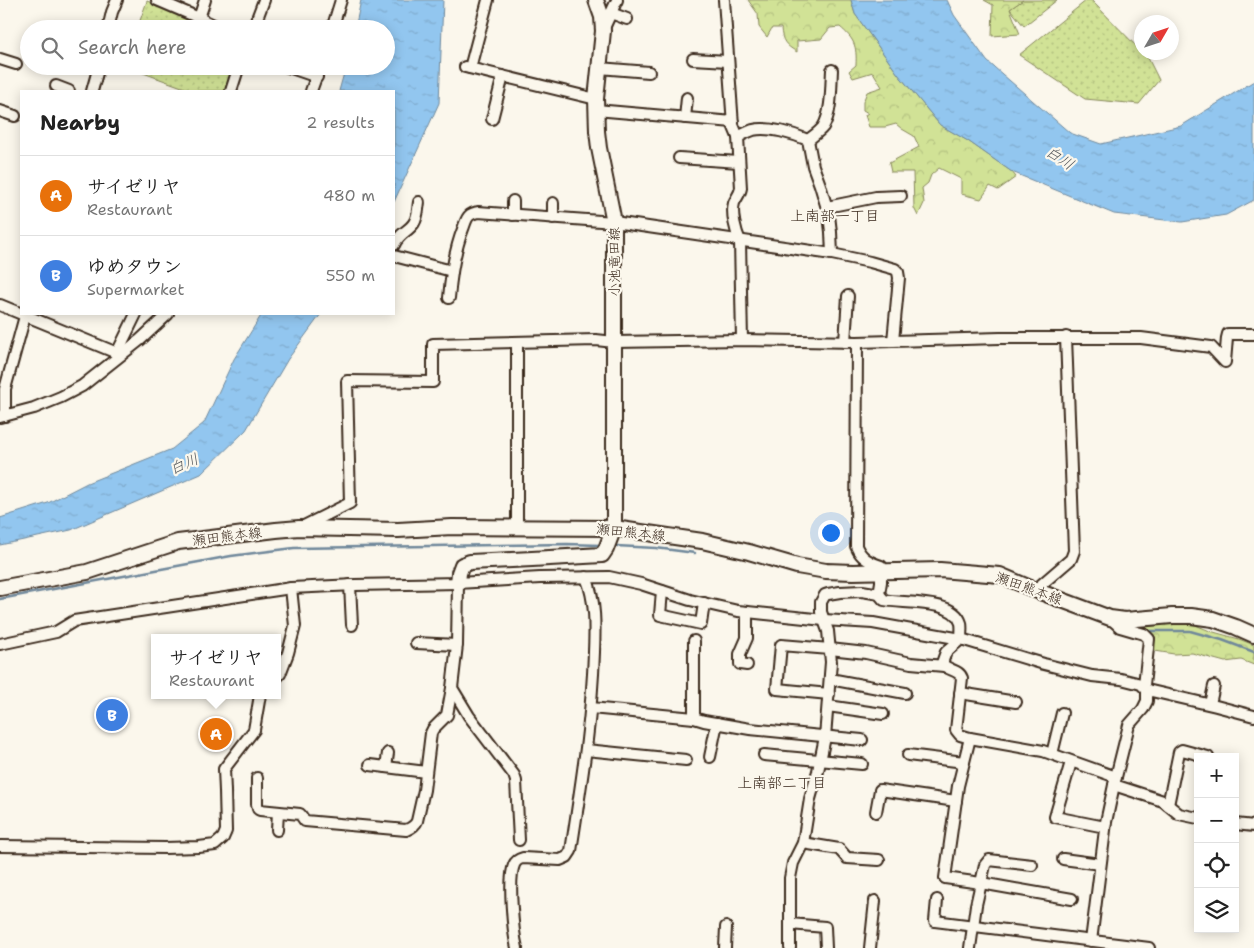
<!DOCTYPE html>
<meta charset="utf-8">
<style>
body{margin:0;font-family:"Shantell Sans","Klee One",sans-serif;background:#f6f6f6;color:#222}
.controls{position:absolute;right:15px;bottom:15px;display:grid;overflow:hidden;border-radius:0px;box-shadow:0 2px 12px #0003}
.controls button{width:45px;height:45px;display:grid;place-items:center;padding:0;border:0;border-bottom:1px solid #e0e0e0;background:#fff;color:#222;font:25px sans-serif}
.compass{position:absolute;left:1134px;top:15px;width:45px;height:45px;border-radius:50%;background:#fff;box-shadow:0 2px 12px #0003;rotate:51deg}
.you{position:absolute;left:830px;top:532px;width:18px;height:18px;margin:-12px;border:4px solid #fff;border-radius:50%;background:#1a73e8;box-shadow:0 0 0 8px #1a73e833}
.badge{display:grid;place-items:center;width:32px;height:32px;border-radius:50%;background:#1f6fb2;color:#fff;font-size:16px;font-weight:700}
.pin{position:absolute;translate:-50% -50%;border:2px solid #fff;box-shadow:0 1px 5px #0006}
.popup{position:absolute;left:151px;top:634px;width:130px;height:65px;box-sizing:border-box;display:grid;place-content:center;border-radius:0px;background:#fff;filter:drop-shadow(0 1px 4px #0005);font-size:16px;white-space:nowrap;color:#767676}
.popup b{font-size:19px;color:#222}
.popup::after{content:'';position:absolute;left:50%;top:100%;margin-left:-10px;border:10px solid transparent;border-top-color:#fff}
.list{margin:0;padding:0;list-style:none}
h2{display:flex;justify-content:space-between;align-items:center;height:65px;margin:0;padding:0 20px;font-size:21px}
h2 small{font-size:16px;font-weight:400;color:#767676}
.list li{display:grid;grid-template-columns:32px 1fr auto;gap:15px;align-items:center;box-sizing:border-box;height:80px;padding:0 20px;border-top:1px solid #e0e0e0}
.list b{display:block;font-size:19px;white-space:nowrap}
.list p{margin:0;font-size:16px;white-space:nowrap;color:#767676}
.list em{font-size:16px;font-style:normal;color:#767676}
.icon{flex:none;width:28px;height:28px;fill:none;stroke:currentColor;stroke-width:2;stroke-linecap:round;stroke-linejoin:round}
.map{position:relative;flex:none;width:1254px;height:948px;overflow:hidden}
.search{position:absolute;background:#fff;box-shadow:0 2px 12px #0003;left:20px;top:20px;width:375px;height:55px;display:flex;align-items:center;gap:12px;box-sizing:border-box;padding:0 18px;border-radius:28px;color:#767676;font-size:19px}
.panel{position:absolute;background:#fff;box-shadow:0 2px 12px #0003;left:20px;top:90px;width:375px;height:225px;border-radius:0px}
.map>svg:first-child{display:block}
.grass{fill:url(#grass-dots);stroke:#86865a}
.forest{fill:url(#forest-crowns);stroke:#86865a}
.water{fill:url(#water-ripples);stroke:#6f889b}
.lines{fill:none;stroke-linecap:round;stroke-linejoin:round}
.stream{stroke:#6f889b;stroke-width:2.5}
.street-casing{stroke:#3b2a1e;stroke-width:14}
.secondary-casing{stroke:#3b2a1e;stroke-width:18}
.street{stroke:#fbf7ec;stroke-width:10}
.secondary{stroke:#fbf7ec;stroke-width:14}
.labels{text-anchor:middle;stroke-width:4.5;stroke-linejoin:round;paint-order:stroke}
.street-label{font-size:14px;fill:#3b2a1e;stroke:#fbf7ec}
.water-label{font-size:15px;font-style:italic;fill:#55595d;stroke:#fbf7ec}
.neighbourhood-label{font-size:15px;fill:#3b2a1e;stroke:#fbf7ec}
</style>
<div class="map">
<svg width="1254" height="948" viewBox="0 0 1254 948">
<defs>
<pattern id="grass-dots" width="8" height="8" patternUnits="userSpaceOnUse" patternTransform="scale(1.25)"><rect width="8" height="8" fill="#d1e296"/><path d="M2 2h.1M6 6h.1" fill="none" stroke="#b4c281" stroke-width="1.8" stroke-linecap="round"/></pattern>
<pattern id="forest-crowns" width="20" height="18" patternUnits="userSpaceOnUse" patternTransform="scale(1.25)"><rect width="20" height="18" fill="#d1e296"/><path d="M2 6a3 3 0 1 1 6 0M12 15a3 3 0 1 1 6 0" fill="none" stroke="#b4c281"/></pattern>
<pattern id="water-ripples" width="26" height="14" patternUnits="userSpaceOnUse" patternTransform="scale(1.25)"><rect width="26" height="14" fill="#92c6ef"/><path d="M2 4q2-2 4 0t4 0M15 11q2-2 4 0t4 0" fill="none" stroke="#7faacc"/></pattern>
</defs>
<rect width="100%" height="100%" fill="#fbf7ec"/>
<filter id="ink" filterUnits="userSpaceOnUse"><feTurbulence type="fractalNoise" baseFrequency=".02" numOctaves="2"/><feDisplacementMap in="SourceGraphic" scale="10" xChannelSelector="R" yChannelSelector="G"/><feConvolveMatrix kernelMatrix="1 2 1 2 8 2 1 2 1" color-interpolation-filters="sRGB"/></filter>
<g filter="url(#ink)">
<!-- grass -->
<g class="grass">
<polygon points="1023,0 1057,0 1024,26 1010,9"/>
<polygon points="1087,0 1091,0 1148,58 1159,80 1139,104 1085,99 1019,55"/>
<polygon points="147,1 185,16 213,29 137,29"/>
<polygon points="124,66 225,66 234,71 226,91 193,91"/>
</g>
<!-- forest -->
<g class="forest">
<path d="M748,0h103l4,14 43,60 42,51 28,16 44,31 4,5 -18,13 -8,-4 -9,13 -20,-5v-15l-22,-11 -8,7 -3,8 -6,5 2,15 -6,13 -4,-8 -1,-36h-22l-2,-9 30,-16 -5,-11 -12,-7 -6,-5 -11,3h-16l-4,-12 3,-2 -5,-3v-8l4,-10 15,-5 -9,-15 -20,6 -4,-7 7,-6c1,-20 -2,-26 -16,-38l-10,1 -9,11 -24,2v11c-12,-7 -15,-11 -16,-24h-9l-5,9 -8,-10 -1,-13z"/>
<polygon points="984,0 1023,0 1010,9 1020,34 992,36 993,5"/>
<polygon points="1174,623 1193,624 1210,631 1239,639 1254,645 1254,665 1241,660 1225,662 1192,653 1174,654 1155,651 1154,638 1150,634 1136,627 1145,627"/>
</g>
<!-- water -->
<g class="water">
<polygon points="361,0 443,0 439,103 394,202 394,91 339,91 346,66 386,66 386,29 355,29"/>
<polygon points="851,0 947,0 954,15 987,61 1070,133 1101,144 1181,126 1254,81 1254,200 1226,215 1182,222 1114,214 1012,172 968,141 940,125 898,74 855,14"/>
<polygon points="262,314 321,314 288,359 246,430 201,474 71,530 0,545 0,518 48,503 87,483 172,449 204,423 234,359"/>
</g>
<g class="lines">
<!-- stream -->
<g class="stream">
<polyline points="616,546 656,548 695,553"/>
<polyline points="988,581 1002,583"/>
<polyline points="0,599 231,556 294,548 567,544 600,545"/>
<polyline points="1053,604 1083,615"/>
<polyline points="1147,631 1190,631 1222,640 1254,652"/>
</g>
<defs>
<g id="street">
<polyline points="157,0 199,18 222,29"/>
<path d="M724,0l9,125 5,12 3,51c-1,6 -5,10 -7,15 -3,11 2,29 6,38l2,99"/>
<polyline points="611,13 627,19"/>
<polyline points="199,18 205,0"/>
<polyline points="604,28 617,0"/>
<polyline points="108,29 112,12 117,0"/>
<polyline points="253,29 264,0"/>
<polyline points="332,29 341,0"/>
<polyline points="0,59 16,64"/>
<polyline points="693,59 728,61"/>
<polyline points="285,66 317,77"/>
<polyline points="465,67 596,99"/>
<polyline points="470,68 488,0"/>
<polyline points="599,68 649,72"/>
<polyline points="56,86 69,91"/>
<polyline points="92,91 99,66"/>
<polyline points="231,91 239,66"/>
<polyline points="311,91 320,66"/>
<polyline points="596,110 733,122"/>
<polyline points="0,111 15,116"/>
<polyline points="685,118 687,98"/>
<polyline points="492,119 503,76"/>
<path d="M738,137c5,-3 10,-5 15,-7 15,-4 41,4 55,10l5,26 7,19 9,30 2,17 1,22"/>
<path d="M808,140c5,-4 11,-8 15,-13 9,-14 8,-41 9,-57"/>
<polyline points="679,158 739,162"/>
<polyline points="827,207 876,197 901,196"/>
<polyline points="513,215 513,201"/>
<polyline points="553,218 553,203"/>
<path d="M394,245c5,-12 14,-13 20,-22 4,-6 4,-15 5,-21"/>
<polyline points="394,256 452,271"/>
<path d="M449,298c2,-24 5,-46 14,-69 2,-5 3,-11 7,-14 3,-2 4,-2 8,-3l136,10 218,32 38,8 25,7 3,3 1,6 -6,63"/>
<polyline points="0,305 117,353 136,314"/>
<polyline points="845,342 848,296"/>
<path d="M857,342l-1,204c5,12 13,16 25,20v16l-2,12"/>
<polyline points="5,416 5,389 25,316"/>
<polyline points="0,417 34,408 61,397 82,386 140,340 168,314"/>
<polyline points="302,527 350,503 347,381 433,382 433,344 596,340 614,342 742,340 857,342 1000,338 1141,338 1211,347 1225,362 1227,338 1228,334 1254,334"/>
<polyline points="517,527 517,342"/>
<polyline points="458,583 457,645 452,688 469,716 514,775 516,781 519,840"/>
<polyline points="350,585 352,625"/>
<polyline points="1035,590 1071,559 1074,551 1066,337"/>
<polyline points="662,591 660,615 701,624 704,603"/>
<polyline points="1110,618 1120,627 1144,634 1149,639 1144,685"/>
<polyline points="694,641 694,718"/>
<polyline points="416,643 457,645"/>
<polyline points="0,644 56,632 74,621 291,588 355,585 458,583 540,578 609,577 641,584 690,600 738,611 824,620 873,623 961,639 1044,664 1092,676 1121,679 1141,684 1147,690 1147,701 1143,709 1129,725 1114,785 1163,801 1179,814 1198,818"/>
<polyline points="747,665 740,664 740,654 747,638 747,612"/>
<polyline points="277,677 280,674 288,653 295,626 291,588"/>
<polyline points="830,679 905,693"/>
<polyline points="1147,690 1216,706 1254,716"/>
<polyline points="960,693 1016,702"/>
<polyline points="829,694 777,689 781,645 830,649 866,653 911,663 944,666"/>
<polyline points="1210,704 1214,686"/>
<polyline points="828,706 883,714"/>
<polyline points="591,708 694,718 704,721 750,729 862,740"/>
<polyline points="970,738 958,786 945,878 981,883 976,905 970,948"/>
<polyline points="586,750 686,760"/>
<polyline points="1052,754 1062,713"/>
<polyline points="764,755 862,764"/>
<polyline points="908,755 964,762"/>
<polyline points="710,757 717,723"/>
<polyline points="1071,762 1055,817 1105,827"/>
<polyline points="370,765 426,772"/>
<polyline points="386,767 388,753"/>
<path d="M257,778v26l1,5 2,1 40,4 5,7 101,9c5,-2 9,-4 11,-9l7,-31 7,-57 2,-4 14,-14 5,-27"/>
<polyline points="1168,805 1179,752 1182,750 1208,757"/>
<polyline points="876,812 880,790 956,801"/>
<polyline points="1235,824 1254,826"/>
<polyline points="277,830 278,812"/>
<polyline points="803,843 839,849 847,858 879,860"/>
<polyline points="0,846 165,848 199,847 215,845 223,838 226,831 225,791 224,769 254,730 260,695"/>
<polyline points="1063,859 1100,864"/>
<polyline points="1032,865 989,860 985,865 981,883 1072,899"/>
<polyline points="937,900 935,921 1149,948"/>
<polyline points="790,924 825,927 826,948"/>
<polyline points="1091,941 1106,822 1114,785"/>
<path d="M517,948c-4,-16 -9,-69 -3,-83 2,-5 5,-6 9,-7l37,2 7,-3 4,-6c10,-66 21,-132 23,-199 1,-25 2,-51 -8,-75"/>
<polyline points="725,948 726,927"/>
<path d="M790,948v-70l3,-15 10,-20 7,-44 8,-28 7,-34 6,-75 -3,-31 -7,-19v-10l4,-7 3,-1 12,-2 22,-1 12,2 5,1 5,6c20,4 70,-1 77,23 1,5 0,11 0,16l-15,13 -4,11c5,8 17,6 20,15l-6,52 4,5 10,3 73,13 73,26"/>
<polyline points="870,948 875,901"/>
</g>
<g id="secondary">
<polyline points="458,583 459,573 462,565 470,562 532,559 602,555 606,549 614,528 614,222 599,148 597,131 596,99 603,31 602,17 596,0"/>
<polyline points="0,588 87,572 178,542 276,530 299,528 398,530 452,527 614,528 702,541 749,552 797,566 826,571 853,572 940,570 1000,575 1035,590 1110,618 1125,620 1172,616 1191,616 1213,619 1236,627 1254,635"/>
</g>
</defs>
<!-- street casing -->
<use href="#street" class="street-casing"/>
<!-- secondary casing -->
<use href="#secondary" class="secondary-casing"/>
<!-- street -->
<use href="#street" class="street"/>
<!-- secondary -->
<use href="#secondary" class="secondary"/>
</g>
</g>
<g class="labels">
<!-- street labels -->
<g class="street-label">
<text transform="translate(614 262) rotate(-90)" y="5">小池竜田線</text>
<text transform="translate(631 532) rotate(6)" y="5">瀬田熊本線</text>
<text transform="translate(227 536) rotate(-7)" y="5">瀬田熊本線</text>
<text transform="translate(1029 588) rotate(20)" y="5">瀬田熊本線</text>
</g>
<!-- water labels -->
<g class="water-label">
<text transform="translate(1060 158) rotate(33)" y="5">白川</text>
<text transform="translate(184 464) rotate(-23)" y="5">白川</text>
</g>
<!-- neighbourhood labels -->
<g class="neighbourhood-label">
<text x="835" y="221">上南部一丁目</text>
<text x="782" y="788">上南部二丁目</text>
</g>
</g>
</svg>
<div class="controls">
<button>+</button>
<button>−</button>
<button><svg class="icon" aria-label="locate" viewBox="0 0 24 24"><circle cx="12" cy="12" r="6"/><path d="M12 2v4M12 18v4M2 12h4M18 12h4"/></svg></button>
<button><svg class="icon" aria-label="layers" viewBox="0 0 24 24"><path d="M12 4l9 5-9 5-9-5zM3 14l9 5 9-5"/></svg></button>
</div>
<svg class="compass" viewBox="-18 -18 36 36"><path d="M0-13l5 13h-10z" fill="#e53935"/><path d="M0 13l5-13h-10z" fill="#767676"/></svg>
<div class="you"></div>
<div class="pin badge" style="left:216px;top:734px;background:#e8710a">A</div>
<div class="popup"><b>サイゼリヤ</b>Restaurant</div>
<div class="pin badge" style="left:112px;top:715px;background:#3f7fe0">B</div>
<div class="search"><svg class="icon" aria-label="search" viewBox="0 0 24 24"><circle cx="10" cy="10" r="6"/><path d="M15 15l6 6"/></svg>Search here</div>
<section class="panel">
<h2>Nearby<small>2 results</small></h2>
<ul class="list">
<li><span class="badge" style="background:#e8710a">A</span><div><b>サイゼリヤ</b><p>Restaurant</p></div><em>480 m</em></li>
<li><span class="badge" style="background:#3f7fe0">B</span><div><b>ゆめタウン</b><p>Supermarket</p></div><em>550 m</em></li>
</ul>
</section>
</div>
